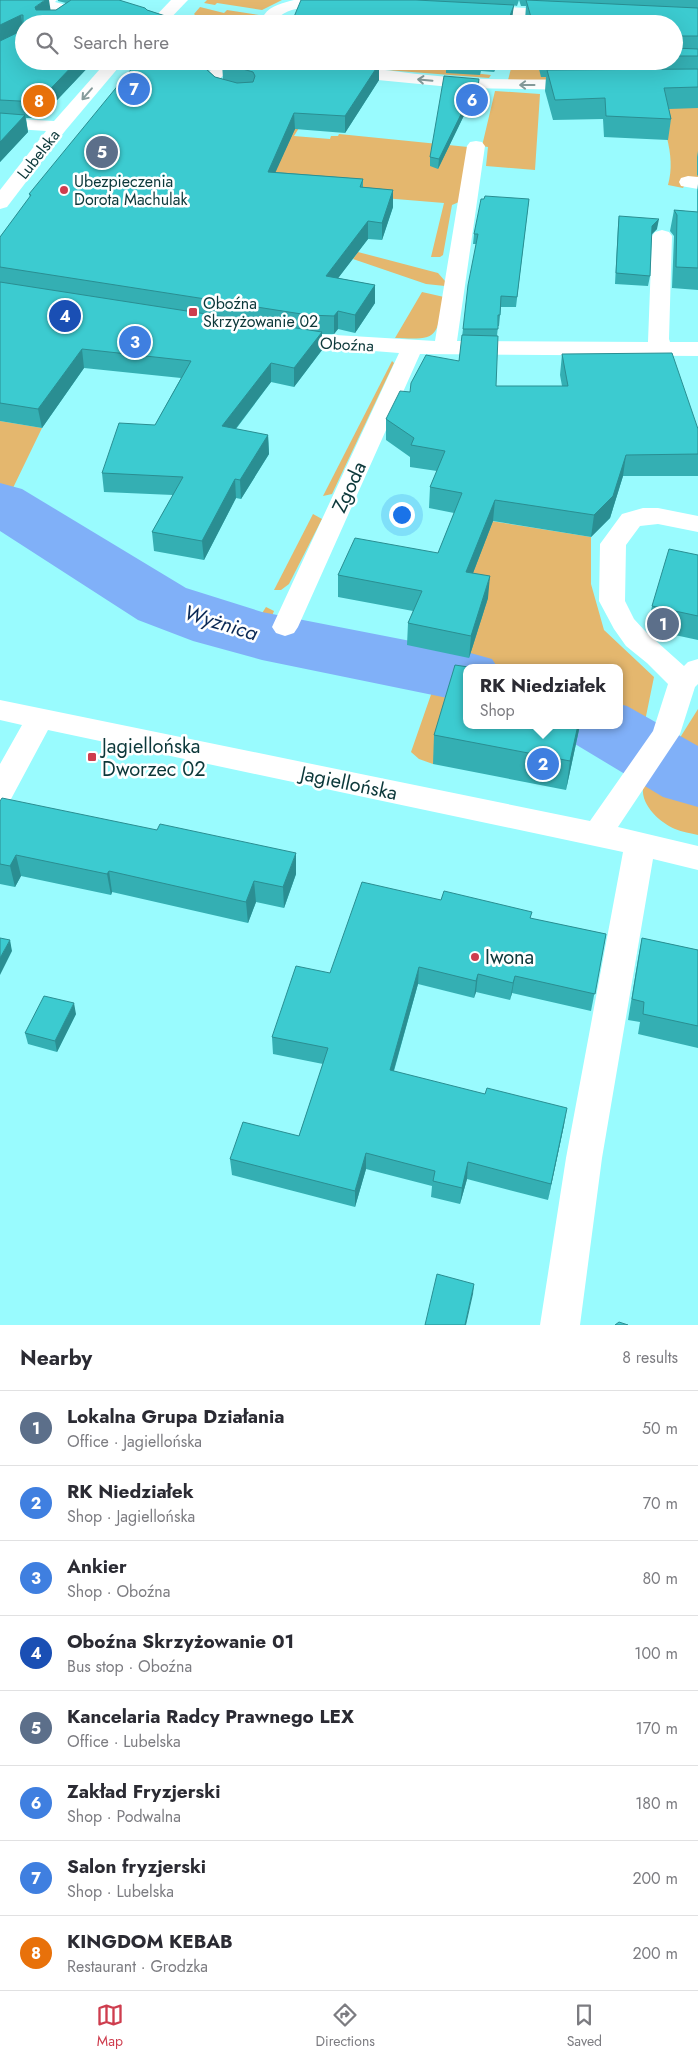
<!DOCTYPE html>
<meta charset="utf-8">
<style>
body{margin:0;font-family:Jost,sans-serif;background:#f7f7f7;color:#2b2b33}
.you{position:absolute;left:401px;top:514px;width:18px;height:18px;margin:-12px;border:4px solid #fff;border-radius:50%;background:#1a73e8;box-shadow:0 0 0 8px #1a73e833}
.badge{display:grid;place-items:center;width:32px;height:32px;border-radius:50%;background:#ce3d4e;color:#fff;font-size:16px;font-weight:700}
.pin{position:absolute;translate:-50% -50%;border:2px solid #fff;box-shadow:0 1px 5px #0006}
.popup{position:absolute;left:463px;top:664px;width:160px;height:65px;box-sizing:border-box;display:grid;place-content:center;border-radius:10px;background:#fff;filter:drop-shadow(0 1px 4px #0005);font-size:16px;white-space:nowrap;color:#7c7c81}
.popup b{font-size:19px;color:#2b2b33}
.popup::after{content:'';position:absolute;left:50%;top:100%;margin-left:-10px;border:10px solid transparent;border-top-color:#fff}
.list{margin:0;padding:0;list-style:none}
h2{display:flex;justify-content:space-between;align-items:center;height:65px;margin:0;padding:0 20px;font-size:21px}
h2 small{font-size:16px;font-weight:400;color:#7c7c81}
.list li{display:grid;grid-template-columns:32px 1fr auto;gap:15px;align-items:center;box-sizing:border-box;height:75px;padding:0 20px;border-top:1px solid #e1e1e2}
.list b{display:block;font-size:19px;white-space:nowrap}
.list p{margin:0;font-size:16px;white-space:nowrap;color:#7c7c81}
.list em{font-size:16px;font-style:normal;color:#7c7c81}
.icon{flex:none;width:28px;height:28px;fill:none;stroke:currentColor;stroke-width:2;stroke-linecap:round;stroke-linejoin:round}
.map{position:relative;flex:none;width:698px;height:1325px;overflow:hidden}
.search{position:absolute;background:#fff;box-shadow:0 5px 20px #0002;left:15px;right:15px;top:15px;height:55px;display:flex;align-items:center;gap:12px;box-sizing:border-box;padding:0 18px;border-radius:28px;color:#7c7c81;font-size:19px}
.sheet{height:665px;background:#fff}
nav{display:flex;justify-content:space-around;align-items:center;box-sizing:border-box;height:70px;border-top:1px solid #e1e1e2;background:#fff;font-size:14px;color:#7c7c81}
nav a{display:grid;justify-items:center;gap:2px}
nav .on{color:#ce3d4e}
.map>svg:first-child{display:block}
.green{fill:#e4b76e}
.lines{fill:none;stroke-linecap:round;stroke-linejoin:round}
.river{fill:#80b0f8;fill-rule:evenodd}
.minor{fill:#fff;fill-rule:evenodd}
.wall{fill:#34afb3}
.shaded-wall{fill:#2a8e92}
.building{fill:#3ccbd0;stroke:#2a8e92}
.oneway{stroke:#869c9c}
.poi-dot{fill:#ce3d4e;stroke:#fff;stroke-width:2}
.labels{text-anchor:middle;stroke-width:5;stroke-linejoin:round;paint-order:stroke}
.far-street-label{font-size:16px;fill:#0c383a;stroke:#fff}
.far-poi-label{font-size:16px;fill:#0c383a;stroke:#fff;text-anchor:start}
.street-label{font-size:20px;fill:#0c383a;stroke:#fff}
.poi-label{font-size:20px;fill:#0c383a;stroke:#fff;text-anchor:start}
.water-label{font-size:21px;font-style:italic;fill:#0c2a56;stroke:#fff}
</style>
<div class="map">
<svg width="698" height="1325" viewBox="0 0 698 1325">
<rect width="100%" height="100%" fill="#99fbfe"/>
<!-- green -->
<g class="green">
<polygon points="207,0 282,0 262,10 217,3 215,5 204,3"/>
<polygon points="200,7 224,13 227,10 259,15 259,18 263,24 204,24 194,14"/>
<polygon points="323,61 478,61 473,73 491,75 489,78 373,69"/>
<polygon points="513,61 581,61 552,80 508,80"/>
<path d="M698,89v88h-9l-6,11 -15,-3c9,-30 -6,-65 -17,-93z"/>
<polygon points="495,91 540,94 535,170 486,166 488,147 482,146"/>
<polygon points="302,123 294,136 330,139 331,136 338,136 339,134 468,147 459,202 452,205 443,255 440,257 431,257 444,203 263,188 212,148"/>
<polygon points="358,252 438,273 445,281 445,286 426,284 353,259"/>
<path d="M422,292l22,5c-8,41 -5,43 -49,41z"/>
<polygon points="392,361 394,363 332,494 323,496"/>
<polygon points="0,421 42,428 12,490 170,584 195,596 259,618 266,607 274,611 270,621 278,624 266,651 203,638 170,628 0,528"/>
<polygon points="313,514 322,519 289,584 281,590 274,590"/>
<polygon points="491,521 591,537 591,584 604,630 654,677 644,726 653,729 632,756 581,725 619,725 619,668 467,668 453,694 433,764 419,759 411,752 434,686 282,654 294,627 442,652 462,593"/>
<polygon points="698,709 698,776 693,775 666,760"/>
<path d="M662,764l27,15 9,1v55c-7,-2 -16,-3 -23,-6 -14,-6 -34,-23 -32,-41 2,-9 12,-18 19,-24z"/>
</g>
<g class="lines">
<!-- river -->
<g class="river">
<polygon points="0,483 22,489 186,588 262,612 467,652 492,659 498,668 467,668 467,702 262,660 193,641 138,620 0,531"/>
<polygon points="619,704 627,706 698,746 698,807 663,797 575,744 564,725 619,725"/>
</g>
<!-- minor -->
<g class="minor">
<polygon points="37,0 57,0 55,2 74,7 77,10 57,24 38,24 55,12 36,7 33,4"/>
<polygon points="171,0 188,0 165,24 148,24"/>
<path d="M294,0h49l2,3 -3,3c-20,5 -43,-4 -62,10l5,8h-16l-5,-9c7,-10 19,-12 30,-15z"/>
<polygon points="475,5 562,10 567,12 570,15 567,18 562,20 470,13 467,10 470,7"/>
<polygon points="107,61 124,61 65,131 7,207 0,209 0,190 46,131 0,128 0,118 54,121"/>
<polygon points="221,61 241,61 219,79 222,81 244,87 246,91 244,95 238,96 210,89 202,78"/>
<path d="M275,61c62,0 124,13 186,17 40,2 81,1 122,2l6,1 2,4 -2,4 -6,1 -122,-2 -104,-10 -74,-12 -6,-2z"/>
<polygon points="476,141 482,142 485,146 457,341 648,342 652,236 655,232 662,230 669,232 672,236 669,339 670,342 698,342 698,356 420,354 298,627 294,633 285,636 276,633 272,627 399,353 285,344 277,343 274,338 277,333 285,332 435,341 467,146 470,142"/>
<polygon points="688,176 698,177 698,189 681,186 679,182 681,178"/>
<polygon points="643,508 658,508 698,516 698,532 658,524 640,526 626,545 625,601 634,619 646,632 684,666 688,662 698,659 698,684 695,687 680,734 618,827 698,846 698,870 653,859 602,1158 580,1325 540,1325 566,1158 623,852 48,730 11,799 0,802 0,764 22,725 0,720 0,700 590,821 653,731 668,684 647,663 626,646 614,629 599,601 600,544 622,514"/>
</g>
</g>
<!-- wall -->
<g class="wall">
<polygon points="0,0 50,10 56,10 66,3 58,1 58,0 119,0 147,10 190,24 24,24 24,61 94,61 40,118 26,118 28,132 0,162"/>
<polygon points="301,0 519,0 517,6 513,5 512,19"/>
<polygon points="519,0 698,0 698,108 669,109 671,119 668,140 604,137 603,119 553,120 545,91 546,77 541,77 537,61 674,61 674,24 526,24 525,20 526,6 521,6"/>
<polygon points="223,61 392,61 386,69 379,68 379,80 345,133 295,129 275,172 363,179 363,187 393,190 393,207 382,240 368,239 338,278 375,285 375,303 355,333 338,329 334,334 322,334 322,350 294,387 271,382 236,429 268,435 269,454 241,499 236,498 204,560 154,551 152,532 173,495 104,492 102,473 155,425 181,378 84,368 42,428 0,421 0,237 30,197 29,194 208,70 215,77 223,79 222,63"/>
<polygon points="410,61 498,61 494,72 481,71 480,75 446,73 446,64"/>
<polygon points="479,79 477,105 469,105 438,169 430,166 430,157"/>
<polygon points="698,151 698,176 697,175 697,157"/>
<polygon points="698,184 698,290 672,288 674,236 670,231 674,210 697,212 697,191"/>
<polygon points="529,199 516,307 501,307 499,326 498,326 497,336 496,386 562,386 560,375 562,354 698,429 698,476 623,476 610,518 591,537 493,521 473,573 488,598 469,658 407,645 408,623 413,611 338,597 338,575 438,553 454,513 429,508 430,487 437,471 410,467 410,457 386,440 386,419 410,392 459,361 463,329 476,244 473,244 474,234"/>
<polygon points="619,216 657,229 651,235 650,276 648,286 615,284 618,226"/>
<polygon points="698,555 698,640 647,629 652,606"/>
<polygon points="467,725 580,725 566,790 433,764 434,735"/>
<polygon points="0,801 296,874 284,908 256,902 248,923 112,892 111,895 21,876 15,887 0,884"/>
<polygon points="441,900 606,934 591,1011 512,993 510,1000 476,992 474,998 418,984 394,1071 564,1125 548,1200 467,1179 460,1204 431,1197 432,1186 366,1169 355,1207 232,1175 230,1159 299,1136 323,1064 273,1054 272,1037 330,973"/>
<polygon points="642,938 698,950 698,1048 638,1034 640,1022 628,1020 638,959"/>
<polygon points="76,1014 57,1052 28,1044 25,1033"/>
</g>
<!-- shaded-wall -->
<g class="shaded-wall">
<polygon points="45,0 49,0 51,13 37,22 35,7"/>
<polygon points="514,5 512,19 511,24 507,24"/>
<polygon points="21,15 23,30 0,42 0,25"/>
<polygon points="77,61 94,61 40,118 38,102"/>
<polygon points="200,61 218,61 201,77"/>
<polygon points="387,61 392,61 386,69"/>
<polygon points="495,61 498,61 494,72"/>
<polygon points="379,64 379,80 345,133 345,116"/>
<polygon points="470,96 469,105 438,169 439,159"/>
<polygon points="294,113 295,129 268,189 268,172"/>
<polygon points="25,115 28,132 0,162 0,142"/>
<polygon points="393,190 393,207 382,240 382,223"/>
<polygon points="659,219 657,229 650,236 652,226"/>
<polygon points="368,221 368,239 326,294 326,276"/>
<polygon points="375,285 375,303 355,333 355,315"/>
<polygon points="338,311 338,329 334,334 334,316"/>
<polygon points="322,332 322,350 294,387 294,368"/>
<polygon points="82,349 84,368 42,428 38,409"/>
<polygon points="271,363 271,382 223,445 222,426"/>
<polygon points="268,435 269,454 241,499 240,480"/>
<polygon points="626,455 623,476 610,518 591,537 594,515"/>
<polygon points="235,479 236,498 204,560 202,541"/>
<polygon points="495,500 493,521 465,594 466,572"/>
<polygon points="490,576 488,598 469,658 471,636"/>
<polygon points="578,725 580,725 566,790 570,761"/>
<polygon points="296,853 296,874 284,908 283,887"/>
<polygon points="16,855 21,876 15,887 10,866"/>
<polygon points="109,871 112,892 111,895 107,874"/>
<polygon points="254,881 256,902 248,923 246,902"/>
<polygon points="10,940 12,951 0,975 0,958"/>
<polygon points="419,967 418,984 389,1087 390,1070"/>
<polygon points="478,974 476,992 474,998 476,981"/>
<polygon points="515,976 512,993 510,1000 513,983"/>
<polygon points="74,1003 76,1014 57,1052 55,1041"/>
<polygon points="567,1108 564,1125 548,1200 551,1184"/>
<polygon points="366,1153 366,1169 355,1207 355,1191"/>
<polygon points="468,1162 467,1179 460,1204 462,1188"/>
<polygon points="474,1284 473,1294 466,1325 465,1325"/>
</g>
<!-- building -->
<g class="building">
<polygon points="0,0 45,0 35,7 36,10 56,10 71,0 119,0 145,8 147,10 190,24 114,24 113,23 113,24 24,24 24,61 77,61 38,102 0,100 0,41 23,30 23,15 21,15 0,25"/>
<polygon points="301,0 416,0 514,5 507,24 291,24"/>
<polygon points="526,0 698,8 698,36 676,36 675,39 674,39 674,24 533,24"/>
<polygon points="674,48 698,49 698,56 674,56"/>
<polygon points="138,61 200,61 199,63 215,77 237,83 253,82 255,76 253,72 222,63 223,61 355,61 379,64 345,116 294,113 268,172 363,179 360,187 393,190 382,223 368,221 326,276 375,285 355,315 338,311 334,316 308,315 0,267 0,237 31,195 29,194"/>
<polygon points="698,69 698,87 664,88 671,119 606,116 605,98 555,100 547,70"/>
<polygon points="444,76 479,79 477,96 470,96 439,159 430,157"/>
<polygon points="0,113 25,115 0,142"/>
<polygon points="485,196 529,199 517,297 501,296 500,315 498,315 498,329 463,329 468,285 478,234 474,234 481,199 484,199"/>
<polygon points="674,210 698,212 698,268 676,267 677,215"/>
<polygon points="619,216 659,219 652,226 650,276 616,273"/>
<polygon points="0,282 322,332 294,368 271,363 222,426 268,435 240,480 235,479 202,541 152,532 183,477 102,473 119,423 155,425 191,361 82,349 38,409 0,403"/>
<polygon points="462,335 498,336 496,386 568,386 562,354 672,353 698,429 698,454 626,455 613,496 594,515 495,500 466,572 490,576 471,636 408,623 422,591 338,575 355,538 438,553 462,493 430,487 445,451 411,445 414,438 386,419 400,391 410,392 411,383 426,355 459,361"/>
<polygon points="669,549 698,555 698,616 652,606"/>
<polygon points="455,665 475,668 467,668 467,725 578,725 570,761 434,735"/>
<polygon points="2,798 157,830 160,824 296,853 283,887 254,881 246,902 109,871 107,874 16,855 10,866 0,864 0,801"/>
<polygon points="362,882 441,900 444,891 532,912 530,918 606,934 595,994 515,976 513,983 478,974 476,981 419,967 390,1070 485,1094 487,1088 567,1108 551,1184 468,1162 462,1188 433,1181 435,1171 366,1153 355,1191 230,1159 243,1122 299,1136 328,1048 272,1037 296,966 330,973"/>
<polygon points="0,938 10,940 0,958"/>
<polygon points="642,938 698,950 698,1026 643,1014 644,1002 632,999"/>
<polygon points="44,996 74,1003 55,1041 25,1033"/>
<polygon points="437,1274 474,1284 465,1325 425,1325"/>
<polygon points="619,1322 628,1325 615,1325"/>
</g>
<!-- one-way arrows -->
<defs><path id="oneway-shaft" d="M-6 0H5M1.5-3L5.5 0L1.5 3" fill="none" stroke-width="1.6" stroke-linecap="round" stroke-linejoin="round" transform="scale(1.25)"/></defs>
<g class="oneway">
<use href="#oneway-shaft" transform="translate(425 80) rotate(-175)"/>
<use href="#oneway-shaft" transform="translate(527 85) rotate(-180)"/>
<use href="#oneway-shaft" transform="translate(87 94) rotate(131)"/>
</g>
<!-- markers -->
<g class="poi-dot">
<circle cx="64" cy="190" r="5"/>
<rect x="188" y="307" width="10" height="10" rx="2.5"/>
<rect x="87" y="752" width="10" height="10" rx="2.5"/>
<circle cx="475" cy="957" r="5"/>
</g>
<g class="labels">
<!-- far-street labels -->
<g class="far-street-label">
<text transform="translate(38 154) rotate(-52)" y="6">Lubelska</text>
<text transform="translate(347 344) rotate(3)" y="6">Oboźna</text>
</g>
<!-- far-poi labels -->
<g class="far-poi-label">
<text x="74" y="187">Ubezpieczenia<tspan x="74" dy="18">Dorota Machulak</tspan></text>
<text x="203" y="309">Oboźna<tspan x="203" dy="18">Skrzyżowanie 02</tspan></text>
</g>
<!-- street labels -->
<g class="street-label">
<text transform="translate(349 487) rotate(-65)" y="7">Zgoda</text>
<text transform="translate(349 783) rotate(12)" y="7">Jagiellońska</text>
</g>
<!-- poi labels -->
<g class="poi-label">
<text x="102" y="753">Jagiellońska<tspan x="102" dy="23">Dworzec 02</tspan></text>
<text x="485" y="964">Iwona</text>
</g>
<!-- water labels -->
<g class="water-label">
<text transform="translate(221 623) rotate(17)" y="7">Wyżnica</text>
</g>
</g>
</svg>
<div class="you"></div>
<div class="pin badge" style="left:663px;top:624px;background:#5c6f8a">1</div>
<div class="pin badge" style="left:543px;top:764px;background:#3f7fe0">2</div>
<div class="popup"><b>RK Niedziałek</b>Shop</div>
<div class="pin badge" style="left:135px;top:342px;background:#3f7fe0">3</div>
<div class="pin badge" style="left:65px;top:316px;background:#1a4fb4">4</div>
<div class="pin badge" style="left:102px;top:152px;background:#5c6f8a">5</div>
<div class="pin badge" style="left:472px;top:100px;background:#3f7fe0">6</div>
<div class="pin badge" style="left:134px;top:89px;background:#3f7fe0">7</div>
<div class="pin badge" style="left:39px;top:101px;background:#e8710a">8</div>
<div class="search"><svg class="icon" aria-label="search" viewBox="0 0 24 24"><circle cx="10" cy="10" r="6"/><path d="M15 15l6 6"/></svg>Search here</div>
</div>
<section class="sheet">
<h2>Nearby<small>8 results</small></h2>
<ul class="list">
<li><span class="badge" style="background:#5c6f8a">1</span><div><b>Lokalna Grupa Działania</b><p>Office · Jagiellońska</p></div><em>50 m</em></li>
<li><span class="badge" style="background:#3f7fe0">2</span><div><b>RK Niedziałek</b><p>Shop · Jagiellońska</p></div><em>70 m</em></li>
<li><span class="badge" style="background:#3f7fe0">3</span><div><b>Ankier</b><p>Shop · Oboźna</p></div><em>80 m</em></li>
<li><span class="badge" style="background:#1a4fb4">4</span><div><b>Oboźna Skrzyżowanie 01</b><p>Bus stop · Oboźna</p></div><em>100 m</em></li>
<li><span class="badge" style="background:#5c6f8a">5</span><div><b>Kancelaria Radcy Prawnego LEX</b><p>Office · Lubelska</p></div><em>170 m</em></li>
<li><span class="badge" style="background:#3f7fe0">6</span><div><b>Zakład Fryzjerski</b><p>Shop · Podwalna</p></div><em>180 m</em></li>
<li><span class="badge" style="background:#3f7fe0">7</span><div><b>Salon fryzjerski</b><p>Shop · Lubelska</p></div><em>200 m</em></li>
<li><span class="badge" style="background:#e8710a">8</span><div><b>KINGDOM KEBAB</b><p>Restaurant · Grodzka</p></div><em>200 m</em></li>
</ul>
</section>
<nav>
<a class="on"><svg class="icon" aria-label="map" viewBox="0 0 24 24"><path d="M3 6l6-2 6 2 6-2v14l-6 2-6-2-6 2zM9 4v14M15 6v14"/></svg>Map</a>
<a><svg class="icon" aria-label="directions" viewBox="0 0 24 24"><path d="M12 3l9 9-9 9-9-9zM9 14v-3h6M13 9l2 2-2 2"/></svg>Directions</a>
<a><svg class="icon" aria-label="saved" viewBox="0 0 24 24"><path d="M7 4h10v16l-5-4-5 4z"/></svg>Saved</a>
</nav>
